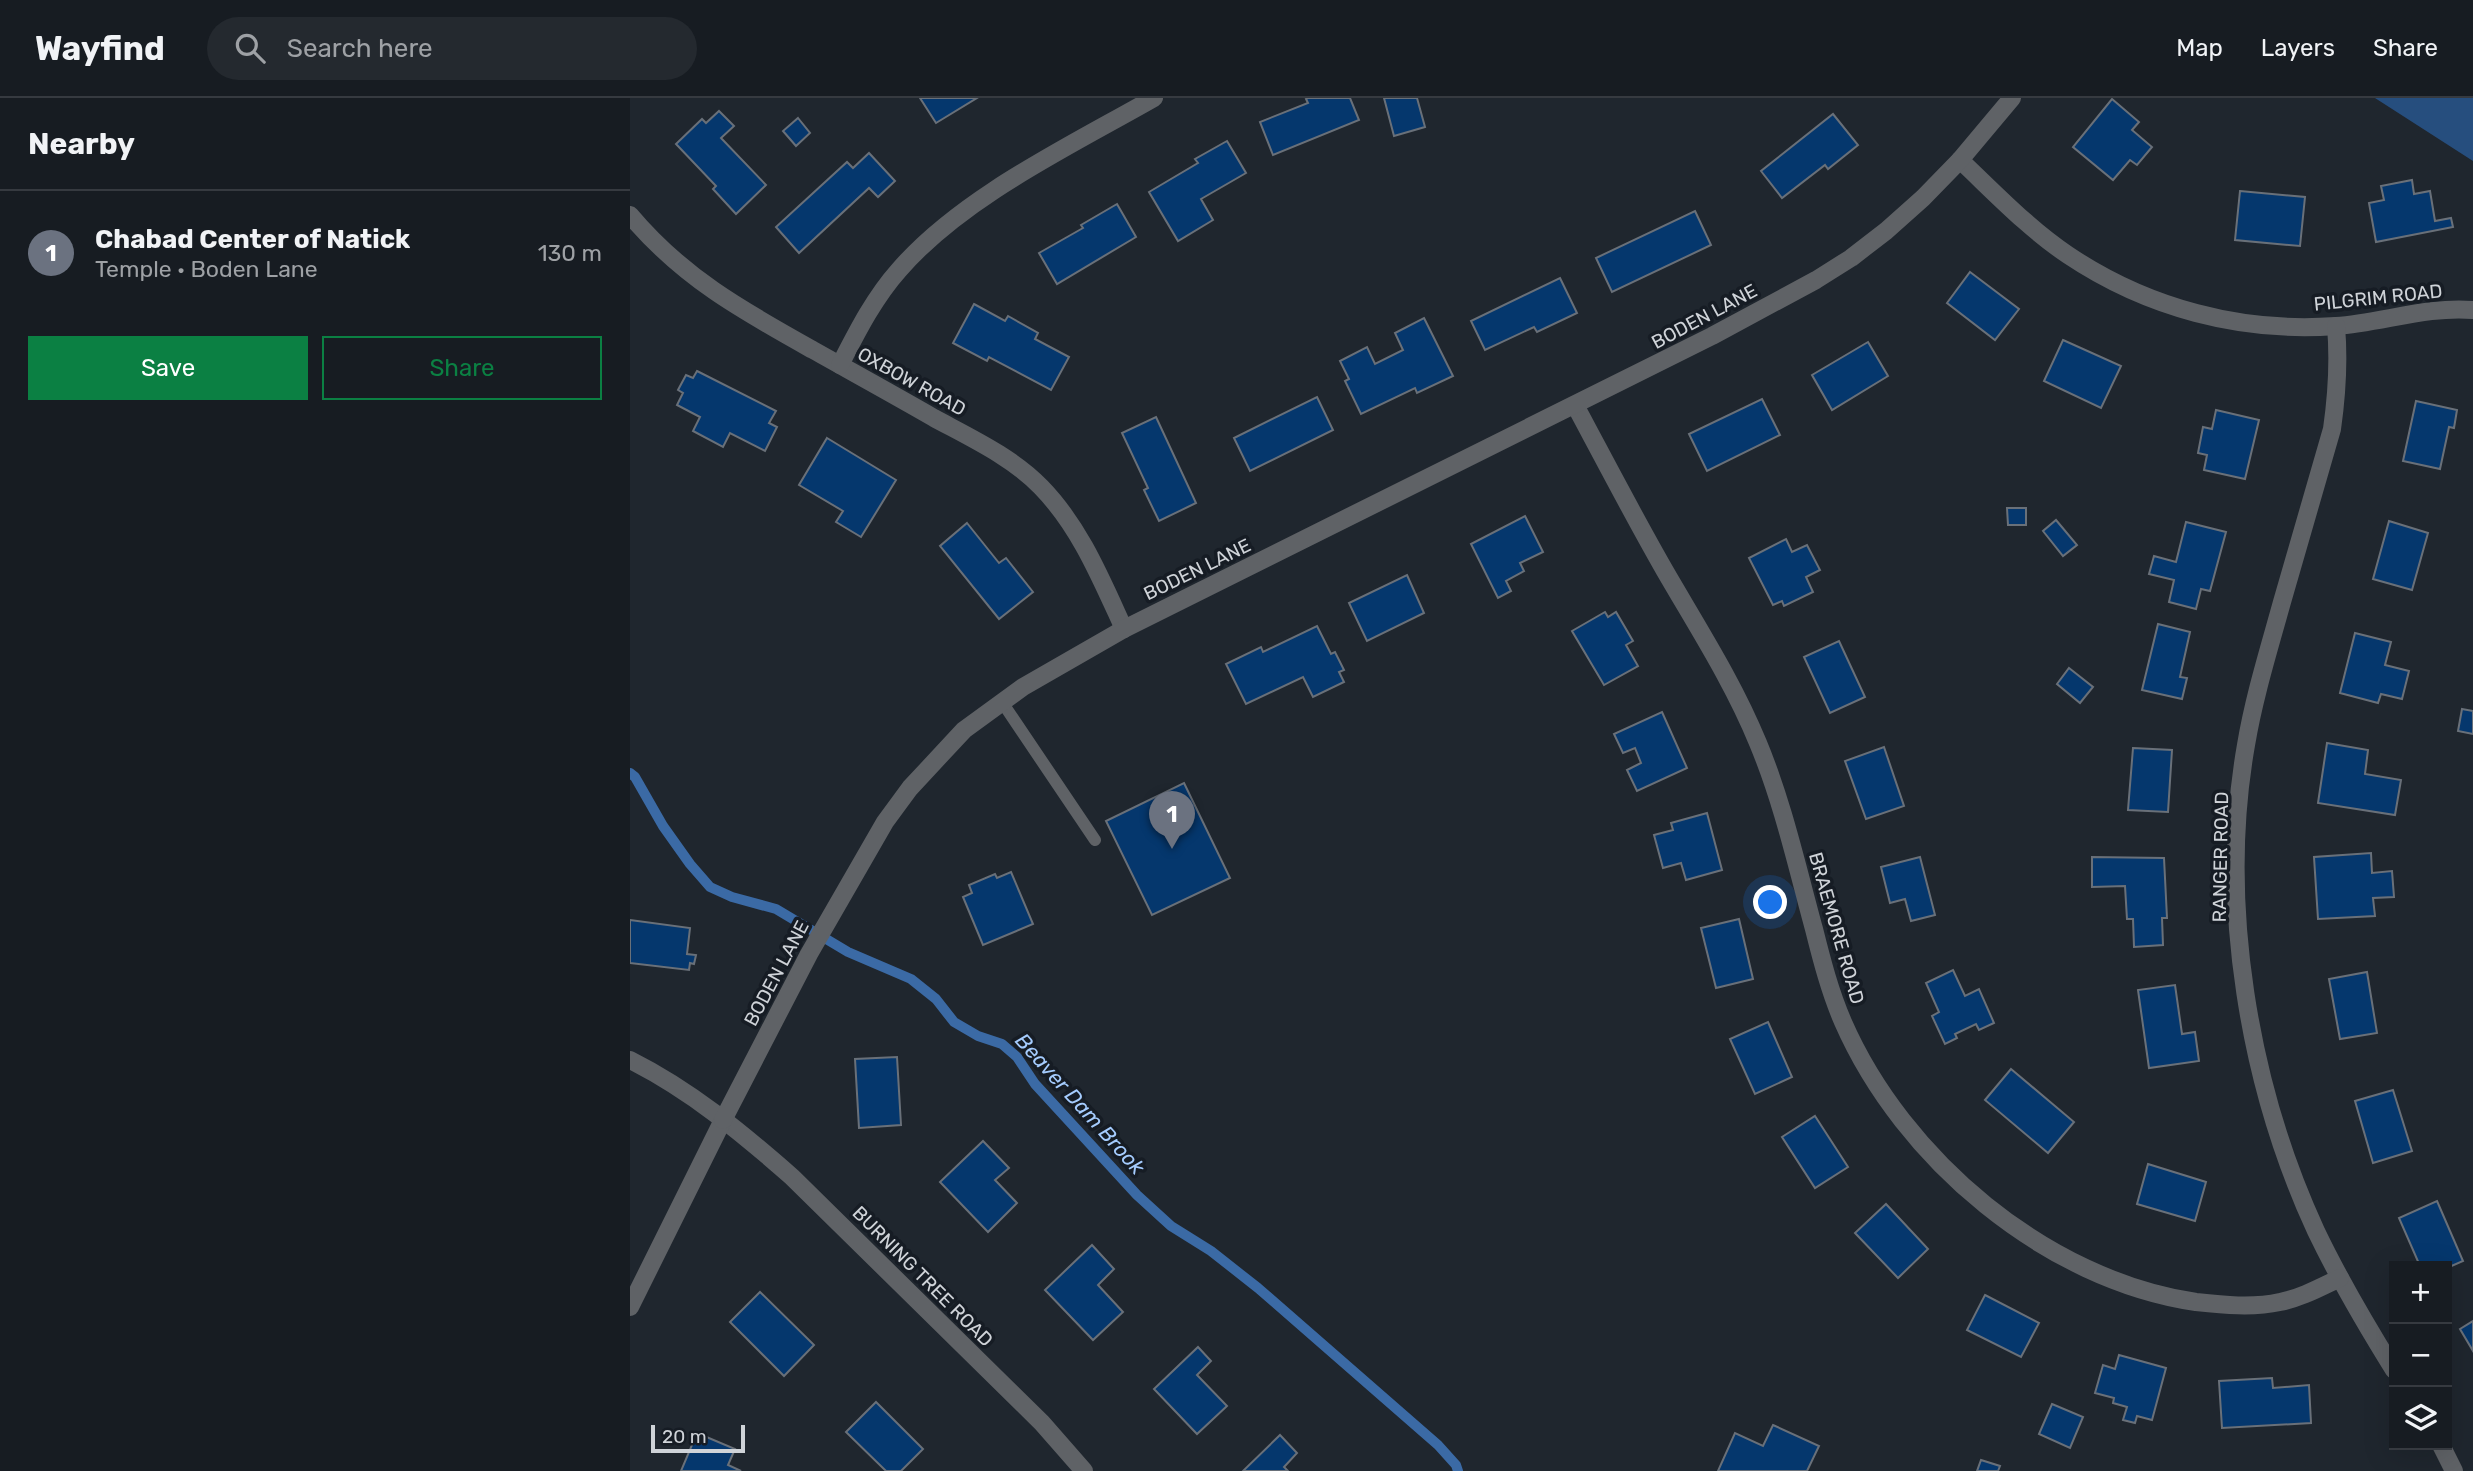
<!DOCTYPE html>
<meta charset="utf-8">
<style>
body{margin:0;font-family:Rubik,sans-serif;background:#24292f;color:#f1f3f6}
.controls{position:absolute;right:21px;bottom:21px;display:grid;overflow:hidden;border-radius:0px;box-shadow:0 7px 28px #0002}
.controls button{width:63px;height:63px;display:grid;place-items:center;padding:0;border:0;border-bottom:2px solid #363a40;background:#171c22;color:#f1f3f6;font:35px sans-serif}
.scale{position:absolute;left:21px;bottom:18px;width:94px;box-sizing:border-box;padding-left:7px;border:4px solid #cfd3d8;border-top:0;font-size:19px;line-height:24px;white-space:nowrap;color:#cfd3d8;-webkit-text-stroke:5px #161c24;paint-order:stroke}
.you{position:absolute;left:1141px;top:805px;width:24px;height:24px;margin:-18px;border:5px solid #fff;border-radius:50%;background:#1a73e8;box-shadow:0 0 0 10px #1a73e833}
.badge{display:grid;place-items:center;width:46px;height:46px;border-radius:50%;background:#0b8043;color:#fff;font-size:23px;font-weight:700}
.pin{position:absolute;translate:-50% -58px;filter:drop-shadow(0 2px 4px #0008)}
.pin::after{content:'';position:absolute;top:37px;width:24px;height:21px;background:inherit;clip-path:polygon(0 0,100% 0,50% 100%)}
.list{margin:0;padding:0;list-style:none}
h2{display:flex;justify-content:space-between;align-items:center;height:91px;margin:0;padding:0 28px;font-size:30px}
h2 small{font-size:23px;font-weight:400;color:#9ea1a5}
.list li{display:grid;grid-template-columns:46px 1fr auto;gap:21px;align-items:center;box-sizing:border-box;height:126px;padding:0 28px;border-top:2px solid #363a40}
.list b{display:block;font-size:26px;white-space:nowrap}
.list p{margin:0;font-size:23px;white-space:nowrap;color:#9ea1a5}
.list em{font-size:23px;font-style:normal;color:#9ea1a5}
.actions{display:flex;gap:14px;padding:21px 28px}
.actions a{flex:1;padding:16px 0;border:2px solid #0b8043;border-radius:0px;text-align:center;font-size:24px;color:#0b8043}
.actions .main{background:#0b8043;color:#fff}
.icon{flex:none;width:38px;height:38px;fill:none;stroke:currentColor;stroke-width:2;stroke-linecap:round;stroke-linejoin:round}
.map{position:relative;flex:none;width:1843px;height:1373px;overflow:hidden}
header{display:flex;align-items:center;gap:42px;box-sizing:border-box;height:98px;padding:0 35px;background:#171c22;border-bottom:2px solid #363a40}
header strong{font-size:33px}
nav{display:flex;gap:38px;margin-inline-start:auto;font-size:24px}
.search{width:490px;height:63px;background:#24292f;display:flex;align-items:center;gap:18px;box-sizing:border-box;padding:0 24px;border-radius:38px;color:#9ea1a5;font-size:26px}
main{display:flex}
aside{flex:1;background:#171c22}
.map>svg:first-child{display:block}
.green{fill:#264e7e}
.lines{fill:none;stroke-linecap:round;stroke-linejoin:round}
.stream{stroke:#3b6aa5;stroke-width:10}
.building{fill:#05376d;stroke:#697079;stroke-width:2}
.service{stroke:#5f6266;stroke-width:12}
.minor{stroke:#5f6266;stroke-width:18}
.tertiary{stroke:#5f6266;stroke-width:18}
.labels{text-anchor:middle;stroke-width:7;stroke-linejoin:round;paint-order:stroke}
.street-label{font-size:19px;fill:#cfd3d8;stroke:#161c24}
.water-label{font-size:21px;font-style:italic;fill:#a5ccfe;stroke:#161c24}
</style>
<header>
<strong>Wayfind</strong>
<div class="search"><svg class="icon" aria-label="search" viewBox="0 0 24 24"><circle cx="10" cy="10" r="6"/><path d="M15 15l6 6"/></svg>Search here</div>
<nav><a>Map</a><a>Layers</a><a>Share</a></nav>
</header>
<main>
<aside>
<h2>Nearby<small></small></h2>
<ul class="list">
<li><span class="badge" style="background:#6b7280">1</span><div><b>Chabad Center of Natick</b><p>Temple · Boden Lane</p></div><em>130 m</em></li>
</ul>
<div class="actions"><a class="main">Save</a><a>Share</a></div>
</aside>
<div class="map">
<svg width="1843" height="1373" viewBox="0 0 1843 1373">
<rect width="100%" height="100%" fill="#1f262e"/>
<!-- green -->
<polygon class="green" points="1745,0 1843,0 1843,64 1843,63"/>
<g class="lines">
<!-- stream -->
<polyline class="stream" points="0,675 5,679 33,728 60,766 80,789 102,799 146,811 218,854 281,881 306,901 324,924 348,938 372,946 387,959 405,986 507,1097 541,1128 581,1153 628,1190 808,1347 826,1367 828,1373"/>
</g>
<!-- building -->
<g class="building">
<polygon points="290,0 347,0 306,25"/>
<polygon points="720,0 729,22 643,57 630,24 678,5 676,1 678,0"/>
<polygon points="754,0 787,0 795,29 764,38"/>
<polygon points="1482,1 1509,24 1502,32 1522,49 1507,67 1500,62 1483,82 1443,49"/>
<polygon points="89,13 104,28 91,40 136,87 106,116 83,91 86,88 46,46 72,21 76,25"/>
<polygon points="1203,16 1228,47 1198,71 1195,67 1152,100 1131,73"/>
<polygon points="168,20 180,35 166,48 153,33"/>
<polygon points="597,43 616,75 571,101 583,122 548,143 519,94 568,65 565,61"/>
<polygon points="239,55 265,83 248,99 239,90 169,155 146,129 217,64 223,70"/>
<polygon points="1782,82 1784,96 1800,93 1805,123 1821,120 1823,129 1746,144 1739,105 1754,102 1751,88"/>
<polygon points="1610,93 1675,99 1670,148 1605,142"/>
<polygon points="487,106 506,139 427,186 409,155 453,130 451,127"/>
<polygon points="1065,113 1081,147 982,194 966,160"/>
<polygon points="1340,174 1389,211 1365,242 1317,205"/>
<polygon points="930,180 947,215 907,234 904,229 855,252 841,223"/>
<polygon points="344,206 375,223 378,218 408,235 405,241 439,259 421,292 359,259 357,263 323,245"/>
<polygon points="794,220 823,278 787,295 785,290 731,316 715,283 719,281 710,263 737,249 745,266 773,252 765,235"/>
<polygon points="1433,242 1491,268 1471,310 1414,283"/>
<polygon points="1238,244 1258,278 1202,312 1182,277"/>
<polygon points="67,273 146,313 139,325 147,329 135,353 100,335 93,349 63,333 70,319 47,307 53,295 48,292 56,277 63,280"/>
<polygon points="687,299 703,332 620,373 604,340"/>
<polygon points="1132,301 1150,337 1077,373 1059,336"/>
<polygon points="1786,303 1827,312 1824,330 1819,329 1810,371 1773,363"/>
<polygon points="1586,312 1629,322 1615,381 1574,372 1577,357 1568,355 1573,329 1582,331"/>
<polygon points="526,319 566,405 529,423 514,392 518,390 492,335"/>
<polygon points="197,340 266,382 231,439 206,424 213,413 169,387"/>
<polygon points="1377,410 1396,410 1396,427 1378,427"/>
<polygon points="895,418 913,454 890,465 894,473 876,483 881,493 868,500 841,446"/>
<polygon points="1426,422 1447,447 1433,458 1413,433"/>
<polygon points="1759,423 1798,435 1782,492 1743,481"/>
<polygon points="1556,424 1596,434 1580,493 1571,491 1566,511 1539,504 1544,482 1519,476 1524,458 1546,464"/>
<polygon points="337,425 369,465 376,460 403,494 369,521 310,448"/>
<polygon points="1156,441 1162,454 1177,447 1190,472 1176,479 1183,494 1154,508 1152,503 1143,507 1119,460"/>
<polygon points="777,477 794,515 737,543 719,505"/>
<polygon points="975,514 978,519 986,514 1003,543 996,547 1008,568 974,587 942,533"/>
<polygon points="1528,526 1560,534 1550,579 1557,580 1552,601 1512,592"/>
<polygon points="687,528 701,556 705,554 714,572 709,574 714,584 683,599 673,579 616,606 596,566 631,549 633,554"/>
<polygon points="1725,535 1761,544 1755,567 1779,573 1772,601 1751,596 1748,605 1710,595"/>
<polygon points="1209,543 1235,599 1200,615 1174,559"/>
<polygon points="1439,570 1463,589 1450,605 1427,586"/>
<polygon points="1832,611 1843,613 1843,636 1828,633"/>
<polygon points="1032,614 1057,670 1007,693 997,672 1011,665 1005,650 993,655 984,636"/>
<polygon points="1697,645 1738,652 1735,676 1771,682 1765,717 1688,705"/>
<polygon points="1254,649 1274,708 1236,721 1215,663"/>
<polygon points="1503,650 1542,652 1538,714 1498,712"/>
<polygon points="554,685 600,780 522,817 476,723"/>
<polygon points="1077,715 1092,772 1056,782 1051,765 1033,770 1024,737 1043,732 1041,725"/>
<polygon points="1741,755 1742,775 1762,773 1764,799 1743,800 1745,818 1688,821 1684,759"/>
<polygon points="1290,759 1305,817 1281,823 1275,801 1260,805 1251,769"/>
<polygon points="1462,759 1534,760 1537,820 1532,820 1533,847 1504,849 1503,821 1497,821 1495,788 1462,789"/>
<polygon points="381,774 403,826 353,847 333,799 342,795 339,787 365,776 367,780"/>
<polygon points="1109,821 1123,881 1086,890 1071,830"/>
<polygon points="0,822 60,830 57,856 66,857 64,866 60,865 59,872 0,865"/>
<polygon points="1323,872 1335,898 1349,891 1364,925 1349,932 1346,926 1325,936 1327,940 1315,946 1302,918 1309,914 1296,885"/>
<polygon points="1737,874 1747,935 1710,941 1699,881"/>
<polygon points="1545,887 1552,936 1565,934 1569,963 1519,970 1508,892"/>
<polygon points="1138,924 1162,979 1125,996 1100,941"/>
<polygon points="267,959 271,1027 229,1030 225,961"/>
<polygon points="1381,971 1444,1024 1418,1055 1355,1002"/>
<polygon points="1763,992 1782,1053 1743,1065 1725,1003"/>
<polygon points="1185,1018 1218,1069 1185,1090 1152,1039"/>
<polygon points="353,1043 379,1070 365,1082 387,1105 358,1134 310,1084"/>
<polygon points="1518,1066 1576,1084 1565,1123 1507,1106"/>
<polygon points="1807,1103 1833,1163 1817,1170 1817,1168 1790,1168 1769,1120"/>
<polygon points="1256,1106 1298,1151 1268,1180 1225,1135"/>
<polygon points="462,1147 484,1171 468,1187 493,1214 463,1242 415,1192"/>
<polygon points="130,1194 184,1247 154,1278 100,1224"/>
<polygon points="1355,1197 1409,1225 1391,1259 1337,1232"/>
<polygon points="1843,1223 1843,1253 1830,1231"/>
<polygon points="568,1249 581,1263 567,1277 597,1308 567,1336 524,1291"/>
<polygon points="1489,1257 1536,1270 1522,1322 1507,1318 1505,1325 1493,1322 1497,1309 1483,1305 1484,1300 1465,1295 1473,1267 1485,1271"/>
<polygon points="1642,1280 1643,1290 1679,1287 1681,1325 1592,1330 1589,1283"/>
<polygon points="246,1304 293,1351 271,1373 256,1373 216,1334"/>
<polygon points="1422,1306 1453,1319 1440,1350 1409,1336"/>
<polygon points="1143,1327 1189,1348 1177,1373 1088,1373 1105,1335 1133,1348"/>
<polygon points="67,1335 105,1351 98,1367 111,1373 51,1373"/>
<polygon points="650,1337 667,1355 654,1369 658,1373 613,1373"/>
<polygon points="1351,1362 1370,1368 1368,1373 1347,1373"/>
</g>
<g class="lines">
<!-- service -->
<polyline class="service" points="372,604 465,742"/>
<!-- minor -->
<g class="minor">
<path d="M1330,62c35,33 69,69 108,95 79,53 173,78 268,71 45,-3 91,-20 137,-16"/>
<path d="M0,117c53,63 113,96 183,135 41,23 81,45 121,68 37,20 78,39 107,69 39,40 60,92 83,142"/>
<path d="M1706,228c3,35 1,68 -4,103 -16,57 -33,115 -50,173 -13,47 -28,95 -36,143 -28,159 3,341 70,486 23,48 50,94 78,139"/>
<path d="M210,267c17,-33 34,-67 59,-95 63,-73 171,-124 255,-172"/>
<path d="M945,307c30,56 59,112 90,166 33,57 68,111 93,172 25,60 39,124 56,186 8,32 16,63 29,93 60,137 203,258 353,280 27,3 57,6 84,0 21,-4 41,-15 60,-24"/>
<path d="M0,962c60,30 112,73 162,117l250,246 42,48"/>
<polyline points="0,1209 93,1022"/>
<polyline points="1811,1347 1824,1373"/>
</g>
<!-- tertiary -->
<polyline class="tertiary" points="93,1022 179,856 255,724 280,690 334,632 393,589 494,531 1082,238 1186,182 1221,160 1256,133 1293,100 1330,62 1382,0"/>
</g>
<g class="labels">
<!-- street labels -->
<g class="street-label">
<text transform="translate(1748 199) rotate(-6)" y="7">PILGRIM ROAD</text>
<text transform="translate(1074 218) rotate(-28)" y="7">BODEN LANE</text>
<text transform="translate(282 283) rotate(29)" y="7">OXBOW ROAD</text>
<text transform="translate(567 471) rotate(-26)" y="7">BODEN LANE</text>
<text transform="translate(1590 759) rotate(-89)" y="7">RANGER ROAD</text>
<text transform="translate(1207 830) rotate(74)" y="7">BRAEMORE ROAD</text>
<text transform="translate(146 875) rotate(-62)" y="7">BODEN LANE</text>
<text transform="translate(293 1178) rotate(45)" y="7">BURNING TREE ROAD</text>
</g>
<!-- water labels -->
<g class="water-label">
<text transform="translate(450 1006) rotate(48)" y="7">Beaver Dam Brook</text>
</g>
</g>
</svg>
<div class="controls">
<button>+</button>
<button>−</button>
<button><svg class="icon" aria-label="layers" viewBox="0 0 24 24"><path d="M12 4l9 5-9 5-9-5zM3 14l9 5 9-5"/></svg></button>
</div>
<div class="scale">20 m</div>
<div class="you"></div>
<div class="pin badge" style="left:542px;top:751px;background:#6b7280">1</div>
</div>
</main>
